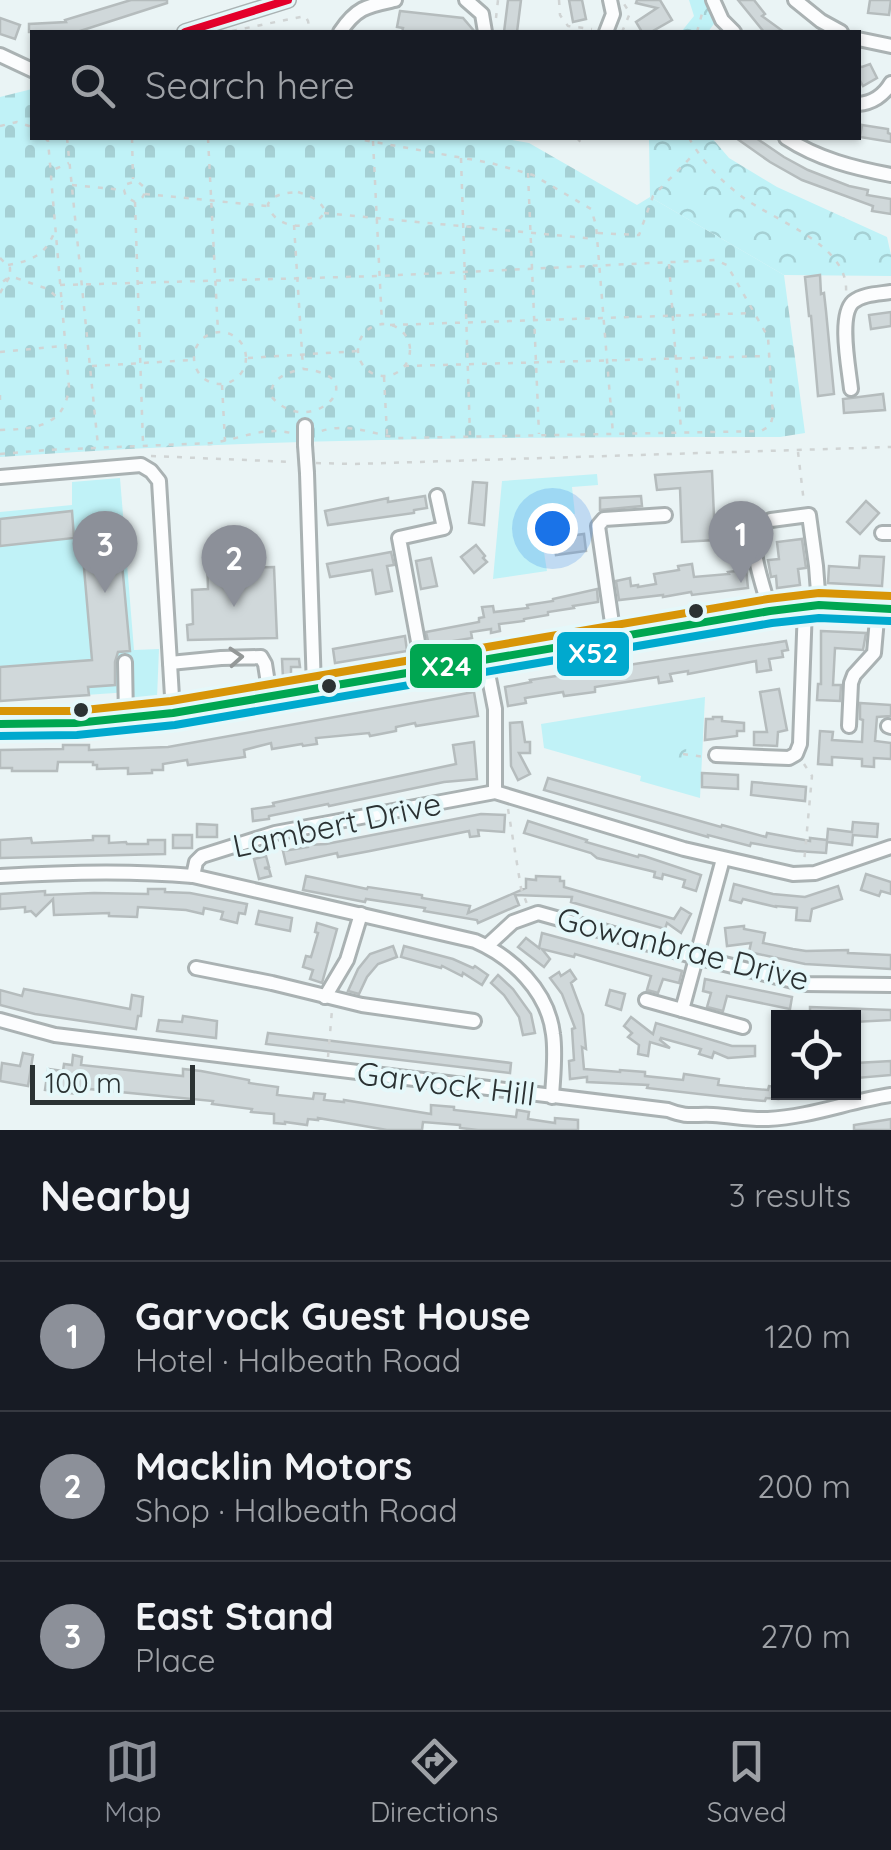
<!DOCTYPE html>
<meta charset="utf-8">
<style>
body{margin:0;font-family:Quicksand,sans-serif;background:#242831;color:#f1f3f6}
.controls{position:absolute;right:30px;bottom:30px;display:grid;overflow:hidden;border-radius:0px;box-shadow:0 2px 8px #0004}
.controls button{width:90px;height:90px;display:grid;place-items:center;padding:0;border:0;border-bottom:2px solid #363941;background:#171b24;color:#f1f3f6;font:50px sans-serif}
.scale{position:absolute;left:30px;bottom:25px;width:165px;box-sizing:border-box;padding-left:10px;border:5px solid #2b3233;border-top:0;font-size:28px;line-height:35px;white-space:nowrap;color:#2b3233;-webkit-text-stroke:8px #e5f8fa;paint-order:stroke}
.you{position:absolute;left:552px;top:528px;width:35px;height:35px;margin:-25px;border:8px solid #fff;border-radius:50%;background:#1a73e8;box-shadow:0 0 0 15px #1a73e833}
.badge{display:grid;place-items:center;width:65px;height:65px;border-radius:50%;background:#8c9099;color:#fff;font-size:32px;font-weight:700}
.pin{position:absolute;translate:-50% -82px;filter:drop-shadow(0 2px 5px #0008)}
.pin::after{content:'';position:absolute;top:52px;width:35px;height:30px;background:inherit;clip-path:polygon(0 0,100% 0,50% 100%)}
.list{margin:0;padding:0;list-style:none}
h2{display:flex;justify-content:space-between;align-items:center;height:130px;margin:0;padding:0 40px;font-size:42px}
h2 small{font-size:32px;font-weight:400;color:#9ea1a6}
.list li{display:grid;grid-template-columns:65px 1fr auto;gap:30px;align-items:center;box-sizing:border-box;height:150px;padding:0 40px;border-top:2px solid #363941}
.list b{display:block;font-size:38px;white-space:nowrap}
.list p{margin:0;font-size:32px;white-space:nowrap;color:#9ea1a6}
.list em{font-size:32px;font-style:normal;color:#9ea1a6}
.icon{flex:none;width:55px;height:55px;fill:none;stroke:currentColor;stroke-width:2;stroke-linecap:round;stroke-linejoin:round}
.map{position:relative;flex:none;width:891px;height:1130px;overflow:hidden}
.search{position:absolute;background:#171b24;box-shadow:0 2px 8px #0004;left:30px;right:30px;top:30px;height:110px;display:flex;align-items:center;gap:25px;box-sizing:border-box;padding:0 35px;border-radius:0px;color:#9ea1a6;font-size:38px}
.sheet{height:580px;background:#171b24}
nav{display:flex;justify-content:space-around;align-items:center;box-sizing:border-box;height:140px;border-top:2px solid #363941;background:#171b24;font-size:28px;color:#9ea1a6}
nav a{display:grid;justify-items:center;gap:5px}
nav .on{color:#8c9099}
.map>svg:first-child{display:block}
.green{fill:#c0f2f7}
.cemetery{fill:url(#cemetery-stones)}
.park{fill:url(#park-crowns)}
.building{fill:#d0d8da;stroke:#b5bcbd;stroke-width:2.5}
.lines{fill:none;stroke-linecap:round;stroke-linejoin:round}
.minor-casing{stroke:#aab2b3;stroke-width:18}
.major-casing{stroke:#aab2b3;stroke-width:22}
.path{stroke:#d0d4d4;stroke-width:2.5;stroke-dasharray:5 8;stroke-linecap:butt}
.minor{stroke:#fcfdfe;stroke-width:12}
.major{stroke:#fcfdfe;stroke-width:18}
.minor-bridge-casing{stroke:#aab2b3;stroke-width:18;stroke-linecap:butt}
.minor-bridge{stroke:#fcfdfe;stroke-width:12}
.bus-1-casing{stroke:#e5f8fa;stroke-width:15}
.bus-2-casing{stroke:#e5f8fa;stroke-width:15}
.bus-3-casing{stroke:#e5f8fa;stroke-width:15}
.bus-4-casing{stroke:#e5f8fa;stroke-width:15}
.bus-1{stroke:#00a651;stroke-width:8}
.bus-2{stroke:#00a9ce;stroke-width:8}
.bus-3{stroke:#d89508;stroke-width:8}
.bus-4{stroke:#e4002b;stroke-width:8}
.oneway{stroke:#949898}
.bus-dot{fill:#2b3233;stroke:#e5f8fa;stroke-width:4}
.labels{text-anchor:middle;stroke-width:8;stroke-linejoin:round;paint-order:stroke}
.street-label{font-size:32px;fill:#2b3233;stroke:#e5f8fa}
.line-badge{stroke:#e5f8fa;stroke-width:4}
.badge-label{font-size:28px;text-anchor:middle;font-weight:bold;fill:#fff}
</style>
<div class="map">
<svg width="891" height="1130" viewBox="0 0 891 1130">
<defs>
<pattern id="cemetery-stones" width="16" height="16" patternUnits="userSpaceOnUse" patternTransform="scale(2.5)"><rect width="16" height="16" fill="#c0f2f7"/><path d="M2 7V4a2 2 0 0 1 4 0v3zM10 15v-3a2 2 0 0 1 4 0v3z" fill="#a5d0d4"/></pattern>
<pattern id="park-crowns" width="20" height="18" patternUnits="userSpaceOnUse" patternTransform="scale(2.5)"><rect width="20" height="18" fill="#c0f2f7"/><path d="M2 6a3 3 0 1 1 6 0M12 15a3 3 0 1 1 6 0" fill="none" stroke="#a5d0d4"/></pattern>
</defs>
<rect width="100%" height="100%" fill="#eaf4f5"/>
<!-- green -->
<g class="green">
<polygon points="597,474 598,485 572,487 575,514 539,521 547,571 493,579 502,481"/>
<path d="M120,478l14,172 25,-1 -2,49c-6,7 -18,8 -27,8l-1,-14 -129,9v-189l72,-7v-23z"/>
<polygon points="705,697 700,798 640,781 641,776 544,748 541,724"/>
</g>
<!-- cemetery -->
<path class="cemetery" d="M32,89v49h469l28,5 108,62 13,-8 134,78 21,158 -25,4c-260,0 -521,1 -780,20v-360z"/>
<!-- park -->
<g class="park">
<polygon points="689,0 706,0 716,21 708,32 681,32 694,16"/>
<polygon points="649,138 712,138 729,158 777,187 887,237 891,255 891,276 784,275 650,197"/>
<polygon points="677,731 687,732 685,776 674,775"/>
</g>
<!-- building -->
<g class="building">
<polygon points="131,0 167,0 167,3 77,32 29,32 29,24 66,22 65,20"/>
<polygon points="508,0 521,0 517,32 504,32"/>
<polygon points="569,0 582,0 586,19 573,22"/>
<polygon points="637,0 660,0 672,20 651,32 642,32 636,22 657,8 636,3"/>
<polygon points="738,0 754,0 765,14 762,16 784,32 764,32"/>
<polygon points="870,0 891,0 889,15 868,13"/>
<polygon points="400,11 463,18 475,32 402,32 403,28 397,27"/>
<polygon points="0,18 20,25 15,39 0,34"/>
<polygon points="870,64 877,78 863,86 858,77 858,66 862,67"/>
<polygon points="862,125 888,129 888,133 891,134 891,142 860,137"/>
<polygon points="736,138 756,138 784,157 808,170 849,186 868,190 867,195 891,199 891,214 872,211 873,206 802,180 770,162"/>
<polygon points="820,275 821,294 824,293 826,311 834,394 818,396 811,316 809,316 805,277"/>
<polygon points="891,312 891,326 871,329 869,315"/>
<polygon points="883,394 885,410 844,413 843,399"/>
<polygon points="712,471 715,540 682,542 680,488 657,490 655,475"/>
<polygon points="473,482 487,483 484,525 469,523"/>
<polygon points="425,496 427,508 414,510 414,513 328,525 325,511 388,498 388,502"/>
<polygon points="641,496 642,506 600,510 600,498"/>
<polygon points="866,501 879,513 860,534 847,522"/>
<polygon points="72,511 74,538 0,546 0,519"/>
<polygon points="119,531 130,651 118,652 115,662 115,685 88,687 89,695 0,701 0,667 92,660 81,534"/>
<polygon points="584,534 586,551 556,555 553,538"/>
<polygon points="802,539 806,568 798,569 800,585 777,588 776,576 771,577 768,560 779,559 777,542"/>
<polygon points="476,545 485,556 483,558 487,562 474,573 461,557"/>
<polygon points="744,549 748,588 692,595 691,592 663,597 663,595 619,600 616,581 630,578 631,586 638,585 638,587 656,584 654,574 679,570 678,566 692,564 694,577 729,574 728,572 737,571 735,550"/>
<polygon points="391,552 394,565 387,566 392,591 376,594 372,570 330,577 327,564"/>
<polygon points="241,555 241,568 274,567 277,638 188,640 187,625 193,624 192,590 208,589 207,556"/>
<polygon points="860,556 884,557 882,586 828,583 829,566 859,568"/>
<polygon points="431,558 437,586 421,589 416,561"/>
<polygon points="597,589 598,602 573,606 574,608 548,612 548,615 524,619 524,621 499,624 500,631 491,633 491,629 471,632 472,638 429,645 426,632 479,622 479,618 484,617 482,607 493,606 494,612 528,608 527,605 553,601 553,599"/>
<polygon points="821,631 866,633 863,650 835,648 833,685 841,685 840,701 817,700 818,684 821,684"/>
<polygon points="405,636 407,651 335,663 333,649"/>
<polygon points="786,641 788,650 782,651 783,657 769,659 771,670 757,672 756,661 688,674 688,671 670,674 672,681 659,683 658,677 595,687 595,692 564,696 563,692 525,698 526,703 508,706 505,687 531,682 530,680"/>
<polygon points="282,659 299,659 300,667 291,667 291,678 283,678"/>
<polygon points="779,689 787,730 778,732 777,746 754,745 754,732 767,732 760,692"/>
<polygon points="474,692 478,716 416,726 415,723 396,727 396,731 370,736 369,733 316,738 317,744 303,746 302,744 272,749 271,743 244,750 245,757 188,765 187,760 163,764 163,770 152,770 152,773 128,774 128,768 97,769 97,765 93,765 93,762 58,762 57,771 12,771 12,768 0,768 0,750 63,749 63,745 89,745 89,750 168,747"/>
<polygon points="860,703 891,705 891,716 877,717 875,741 891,743 891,759 874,758 874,767 862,766 862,759 832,757 832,765 818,764 820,731 833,732 832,740 862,742 863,720 860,719"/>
<polygon points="713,717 722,717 722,721 744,723 744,731 737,731 737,736 705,740 706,719 713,719"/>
<polygon points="522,722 525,742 530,742 530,753 519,753 530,774 518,780 511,766 510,723"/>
<polygon points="474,742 477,779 444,782 329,806 328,804 269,816 269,819 253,821 252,809 274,806 273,803 456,764 453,745"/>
<polygon points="702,773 738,775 738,789 702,787"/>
<polygon points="548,778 721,827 722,825 766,837 767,833 810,841 810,838 827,840 828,829 852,832 853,822 878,824 877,837 853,835 852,845 827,842 826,853 796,851 751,843 750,846 708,835 708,837 544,790"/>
<polygon points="752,782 806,787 805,801 751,795"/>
<polygon points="481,814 505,815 504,832 478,830 479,836 470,837 469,831 370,851 338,857 337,853 286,864 283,851 308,847 308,845 326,844"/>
<polygon points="528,821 587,840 586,842 638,857 639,855 644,856 701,875 696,891 683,887 685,880 663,874 662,879 654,877 655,872 597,858 591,853 524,833"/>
<polygon points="197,824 217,825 217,837 197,837"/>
<rect x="173" y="835" width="19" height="13"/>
<polygon points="93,836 109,836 109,843 126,842 127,844 148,844 148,840 165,840 165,854 0,858 0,840 31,838 32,843 93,840"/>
<polygon points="266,856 269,867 264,868 269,869 271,876 259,879 254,859"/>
<polygon points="866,874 891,882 891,894 881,891 879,896 861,890"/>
<polygon points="306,876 367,889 368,887 422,895 422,898 470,906 468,913 526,888 526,879 536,880 536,876 560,877 560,881 564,881 564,887 599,897 674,919 681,908 691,914 681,933 667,923 665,929 571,902 572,897 515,895 519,905 478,923 477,920 424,911 425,908 366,899 365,902 303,890"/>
<polygon points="734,884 773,894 805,897 838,886 842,899 812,909 810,921 796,920 797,908 776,906 776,907 743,899 741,903 730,900"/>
<polygon points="148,889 165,889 165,892 190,893 247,904 245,914 239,913 237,923 221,919 223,912 204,908 203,914 186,910 138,907 137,917 109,916 109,913 54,915 53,899 36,916 31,911 25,912 25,907 0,909 0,894 45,891 45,895 94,893 148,894"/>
<polygon points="259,911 292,918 290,931 256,924"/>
<polygon points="317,923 337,929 322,983 310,979 313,970 303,967 306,956 311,957 318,933 315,932"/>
<polygon points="744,926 744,929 765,933 763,943 793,949 806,951 848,950 848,953 891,955 891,969 805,964 749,952 751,943 727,946 725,928"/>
<polygon points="542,933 682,971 679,983 663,979 658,993 647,990 651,976 575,954 574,957 542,949 550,959 544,967 518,947 526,938 539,948"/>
<polygon points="393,946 397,957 378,964 367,977 359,994 348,991 358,969 370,954"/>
<polygon points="404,946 453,959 473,968 475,966 488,975 482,985 463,973 462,976 442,966 441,968 401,957"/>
<polygon points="570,970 576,979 571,983 583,1015 586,1049 582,1047 584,1069 620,1072 620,1070 645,1072 645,1076 683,1080 684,1074 719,1079 718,1085 745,1088 768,1090 769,1086 778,1087 778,1099 766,1098 765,1101 742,1099 647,1088 648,1085 587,1082 587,1077 570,1079 569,1061 574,1060 572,1029 575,1028 562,994 550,978 559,972 561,976"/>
<polygon points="498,975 513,989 531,1014 535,1033 523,1035 519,1017 504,995 491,983"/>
<polygon points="705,979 792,997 790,1009 727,996 723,1011 707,1007 711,993 703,991"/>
<polygon points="24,989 130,1009 132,995 143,997 141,1016 138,1016 136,1029 35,1014 0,1005 0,990 22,996"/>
<polygon points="610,990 625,994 621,1010 606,1005"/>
<polygon points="810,1007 891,1010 891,1020 854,1022 854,1018 810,1018"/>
<polygon points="183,1016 217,1021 216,1038 157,1031 159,1020 182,1022"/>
<polygon points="631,1017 653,1034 656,1023 732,1046 755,1046 755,1056 728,1058 714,1052 712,1058 699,1054 701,1049 661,1038 660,1040 670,1048 650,1042 648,1056 638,1054 639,1045 628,1037 632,1033 624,1026"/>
<polygon points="268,1033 511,1063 510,1073 266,1044"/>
<polygon points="23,1053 33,1055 28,1086 0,1081 2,1063 20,1066"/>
<polygon points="73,1055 82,1057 81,1065 183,1076 183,1069 201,1071 249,1080 249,1083 278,1087 277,1095 313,1099 314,1093 325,1094 324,1100 344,1102 344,1100 431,1114 431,1105 454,1107 454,1110 516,1117 517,1110 529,1112 528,1119 555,1123 555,1118 578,1120 578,1130 478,1130 460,1128 460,1125 423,1122 422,1130 387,1130 318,1118 318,1120 308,1119 307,1125 285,1122 285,1124 274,1123 274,1114 251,1112 252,1109 212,1104 213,1101 78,1088 78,1094 45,1090 48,1069 63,1071 64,1064 72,1065"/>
<polygon points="891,1061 891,1075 857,1078 856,1063"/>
<polygon points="891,1119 891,1130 854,1130 854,1125"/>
</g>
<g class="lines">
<defs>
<g id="minor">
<polyline points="466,0 482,14 485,32"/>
<polyline points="713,0 722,20 734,32"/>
<polyline points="795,0 821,21 841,32"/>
<polyline points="185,32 288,0"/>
<path d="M340,32c17,-25 27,-26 55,-32"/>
<polyline points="606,32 613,14 610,0"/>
<polyline points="858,39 891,46"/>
<polyline points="0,55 32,70"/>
<path d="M858,104c14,-1 26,-9 33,-21"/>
<path d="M786,138c32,21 68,30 105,37"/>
<path d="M851,389c-2,-20 -13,-73 2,-87 10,-8 25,-8 38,-10"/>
<polyline points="305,426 305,445"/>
<polyline points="307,473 314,688"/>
<polyline points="0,477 141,465 151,471 159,481 173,713"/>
<polyline points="882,533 891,533"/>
<path d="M770,611c-6,-23 -21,-61 -14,-84l15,-7 38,-5 7,51 3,39"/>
<polyline points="614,637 598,526 604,519 665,515"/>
<polyline points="485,658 495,709 495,792"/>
<polyline points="125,662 126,718"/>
<polyline points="170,663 221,658 261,657 265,664 270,696"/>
<polyline points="423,669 399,538 444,528 437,496"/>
<polyline points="849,726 851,683 854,675 874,653 878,607"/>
<polyline points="888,726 891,727"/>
<polyline points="716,755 789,758 796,754 800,744 805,607"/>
<path d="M0,876c65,-4 128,-6 193,0l282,65c37,16 73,50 78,93 3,21 0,42 -1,63"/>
<polyline points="193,876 196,862 202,856 275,833 495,792 684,849 793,874 815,873 891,847"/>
<polyline points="487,946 513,922 538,913 696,957 805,984 891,985"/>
<polyline points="196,968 272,983 362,1005 474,1021"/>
<polyline points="325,997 347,960 361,914"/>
<polyline points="646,1000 743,1027"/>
<polyline points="682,1010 723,859"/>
<path d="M0,1020l55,15 613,75c20,8 25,4 45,5 19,1 36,5 55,4 42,-2 82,-18 123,-24"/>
</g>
<polyline id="major" points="0,724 76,723 173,713 423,669 770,611 819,605 891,609"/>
</defs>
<!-- minor casing -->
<use href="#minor" class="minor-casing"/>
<!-- major casing -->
<use href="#major" class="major-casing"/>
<!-- path -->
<g class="path">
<polyline points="559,0 560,15 568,26 592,29"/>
<polyline points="496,18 498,0"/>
<polyline points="232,31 305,16 308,21 310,32"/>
<polyline points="622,32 630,13 622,1"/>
<polyline points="697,32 703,10"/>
<polyline points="0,126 17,122 32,127"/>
<polyline points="45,138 48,141 51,175"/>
<polyline points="67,138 98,446"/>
<polyline points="132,138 133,179"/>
<polyline points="208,138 218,332"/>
<polyline points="352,138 491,163 533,175 591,209 596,225 613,434"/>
<polyline points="577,138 583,145"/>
<path d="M689,138c13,23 31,42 52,58 33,25 108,48 105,96"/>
<polyline points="373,141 382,324"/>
<polyline points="461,158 470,435"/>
<polyline points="528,173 539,434"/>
<path d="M72,185l52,5 2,7 9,5c7,-2 11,-7 9,-15l-7,-6 -10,3 -3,6"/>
<path d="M298,192c11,4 22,7 27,19 -10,23 -53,18 -57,-7 7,-11 18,-11 30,-12z"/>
<polyline points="145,194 267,206"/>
<polyline points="135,202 143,444"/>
<polyline points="324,213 596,239"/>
<polyline points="294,225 303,368"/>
<polyline points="598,233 639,235 653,196 695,153"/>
<polyline points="0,258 10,268 10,276 0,284"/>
<polyline points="669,264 681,430"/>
<path d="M8,265c24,-4 39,-11 47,-35"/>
<path d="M60,285l319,-9 336,-16 12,5 41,72 5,79 -3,10 -9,5 -363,7c-29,-5 -53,-17 -82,-5"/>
<polyline points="0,293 10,276 48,289 62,302"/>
<circle cx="384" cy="350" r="26"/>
<polyline points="390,325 754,313"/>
<circle cx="220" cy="358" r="26"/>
<polyline points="0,352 63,346"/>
<polyline points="248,358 358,351"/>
<polyline points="92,366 193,360"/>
<polyline points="404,366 768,356"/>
<path d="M303,369c75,7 5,73 -32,27 -1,-18 17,-24 32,-27z"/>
<polyline points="384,377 387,434"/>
<polyline points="222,385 225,441"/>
<polyline points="0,395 0,404"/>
<path d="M0,430c34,-1 65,-3 69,-43l-18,-210 4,-8 14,-6"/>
<polyline points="798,452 804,503"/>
<path d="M0,454l47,-4 164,-7c27,-3 52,-17 80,-10"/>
<polyline points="151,456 293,462"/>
<polyline points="316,463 354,464 891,447"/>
<polyline points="683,754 705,757"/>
<polyline points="804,764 812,776 804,863"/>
<polyline points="508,809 521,888 527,904"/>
<polyline points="328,1057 332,1010"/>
</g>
<!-- minor -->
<use href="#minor" class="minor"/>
<!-- major -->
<use href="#major" class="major"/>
<defs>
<polyline id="minor-bridge" points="305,445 307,473"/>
</defs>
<!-- minor-bridge casing -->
<use href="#minor-bridge" class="minor-bridge-casing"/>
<!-- minor-bridge -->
<use href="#minor-bridge" class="minor-bridge"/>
<defs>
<polyline id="bus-1" points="0,724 76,723 173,713 770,611 819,605 891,609"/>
<polyline id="bus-2" points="0,736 77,735 175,725 772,623 819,618 890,621"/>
<polyline id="bus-3" points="0,711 75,711 171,701 768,599 819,593 891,596"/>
<polyline id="bus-4" points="185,32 288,0"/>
</defs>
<!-- bus-1 casing -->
<use href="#bus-1" class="bus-1-casing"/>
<!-- bus-2 casing -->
<use href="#bus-2" class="bus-2-casing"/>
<!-- bus-3 casing -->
<use href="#bus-3" class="bus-3-casing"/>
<!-- bus-4 casing -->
<use href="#bus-4" class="bus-4-casing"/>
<!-- bus-1 -->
<use href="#bus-1" class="bus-1"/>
<!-- bus-2 -->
<use href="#bus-2" class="bus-2"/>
<!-- bus-3 -->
<use href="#bus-3" class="bus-3"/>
<!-- bus-4 -->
<use href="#bus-4" class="bus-4"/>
</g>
<!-- one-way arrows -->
<defs><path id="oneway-chevron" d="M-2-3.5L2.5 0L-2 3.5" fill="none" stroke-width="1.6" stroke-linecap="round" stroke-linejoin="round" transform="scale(2.5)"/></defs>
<use class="oneway" href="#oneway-chevron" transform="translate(236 657) rotate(-4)"/>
<!-- markers -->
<g class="bus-dot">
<circle cx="696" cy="611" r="9"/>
<circle cx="329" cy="686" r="9"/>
<circle cx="81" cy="710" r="9"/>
</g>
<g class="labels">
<!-- street labels -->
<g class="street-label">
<text transform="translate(337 825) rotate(-12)" y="11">Lambert Drive</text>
<text transform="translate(683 949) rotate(14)" y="11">Gowanbrae Drive</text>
<text transform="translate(446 1084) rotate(7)" y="11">Garvock Hill</text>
</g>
</g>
<g class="line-badge">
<rect x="555" y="630" width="76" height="48" rx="10" fill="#00a9ce"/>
<rect x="408" y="642" width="76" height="48" rx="10" fill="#00a651"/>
</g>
<g class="badge-label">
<text x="593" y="663">X52</text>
<text x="446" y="676">X24</text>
</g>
</svg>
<div class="controls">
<button><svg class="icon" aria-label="locate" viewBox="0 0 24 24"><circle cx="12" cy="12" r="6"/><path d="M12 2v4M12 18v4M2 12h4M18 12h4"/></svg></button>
</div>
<div class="scale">100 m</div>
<div class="you"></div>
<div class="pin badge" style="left:741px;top:583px">1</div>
<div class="pin badge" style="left:234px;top:607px">2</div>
<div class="pin badge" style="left:105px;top:593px">3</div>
<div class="search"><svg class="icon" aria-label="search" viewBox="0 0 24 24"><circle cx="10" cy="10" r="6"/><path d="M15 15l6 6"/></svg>Search here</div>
</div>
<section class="sheet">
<h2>Nearby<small>3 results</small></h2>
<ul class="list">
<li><span class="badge">1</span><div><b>Garvock Guest House</b><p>Hotel · Halbeath Road</p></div><em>120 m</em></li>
<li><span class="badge">2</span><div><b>Macklin Motors</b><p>Shop · Halbeath Road</p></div><em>200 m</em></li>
<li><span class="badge">3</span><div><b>East Stand</b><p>Place</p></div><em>270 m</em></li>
</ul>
</section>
<nav>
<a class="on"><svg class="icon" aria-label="map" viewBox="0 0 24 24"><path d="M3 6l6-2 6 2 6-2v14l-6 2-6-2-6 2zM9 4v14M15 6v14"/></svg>Map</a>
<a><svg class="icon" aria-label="directions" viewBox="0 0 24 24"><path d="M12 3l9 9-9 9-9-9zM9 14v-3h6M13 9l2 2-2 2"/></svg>Directions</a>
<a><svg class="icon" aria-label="saved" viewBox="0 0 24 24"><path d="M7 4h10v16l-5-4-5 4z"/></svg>Saved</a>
</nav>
